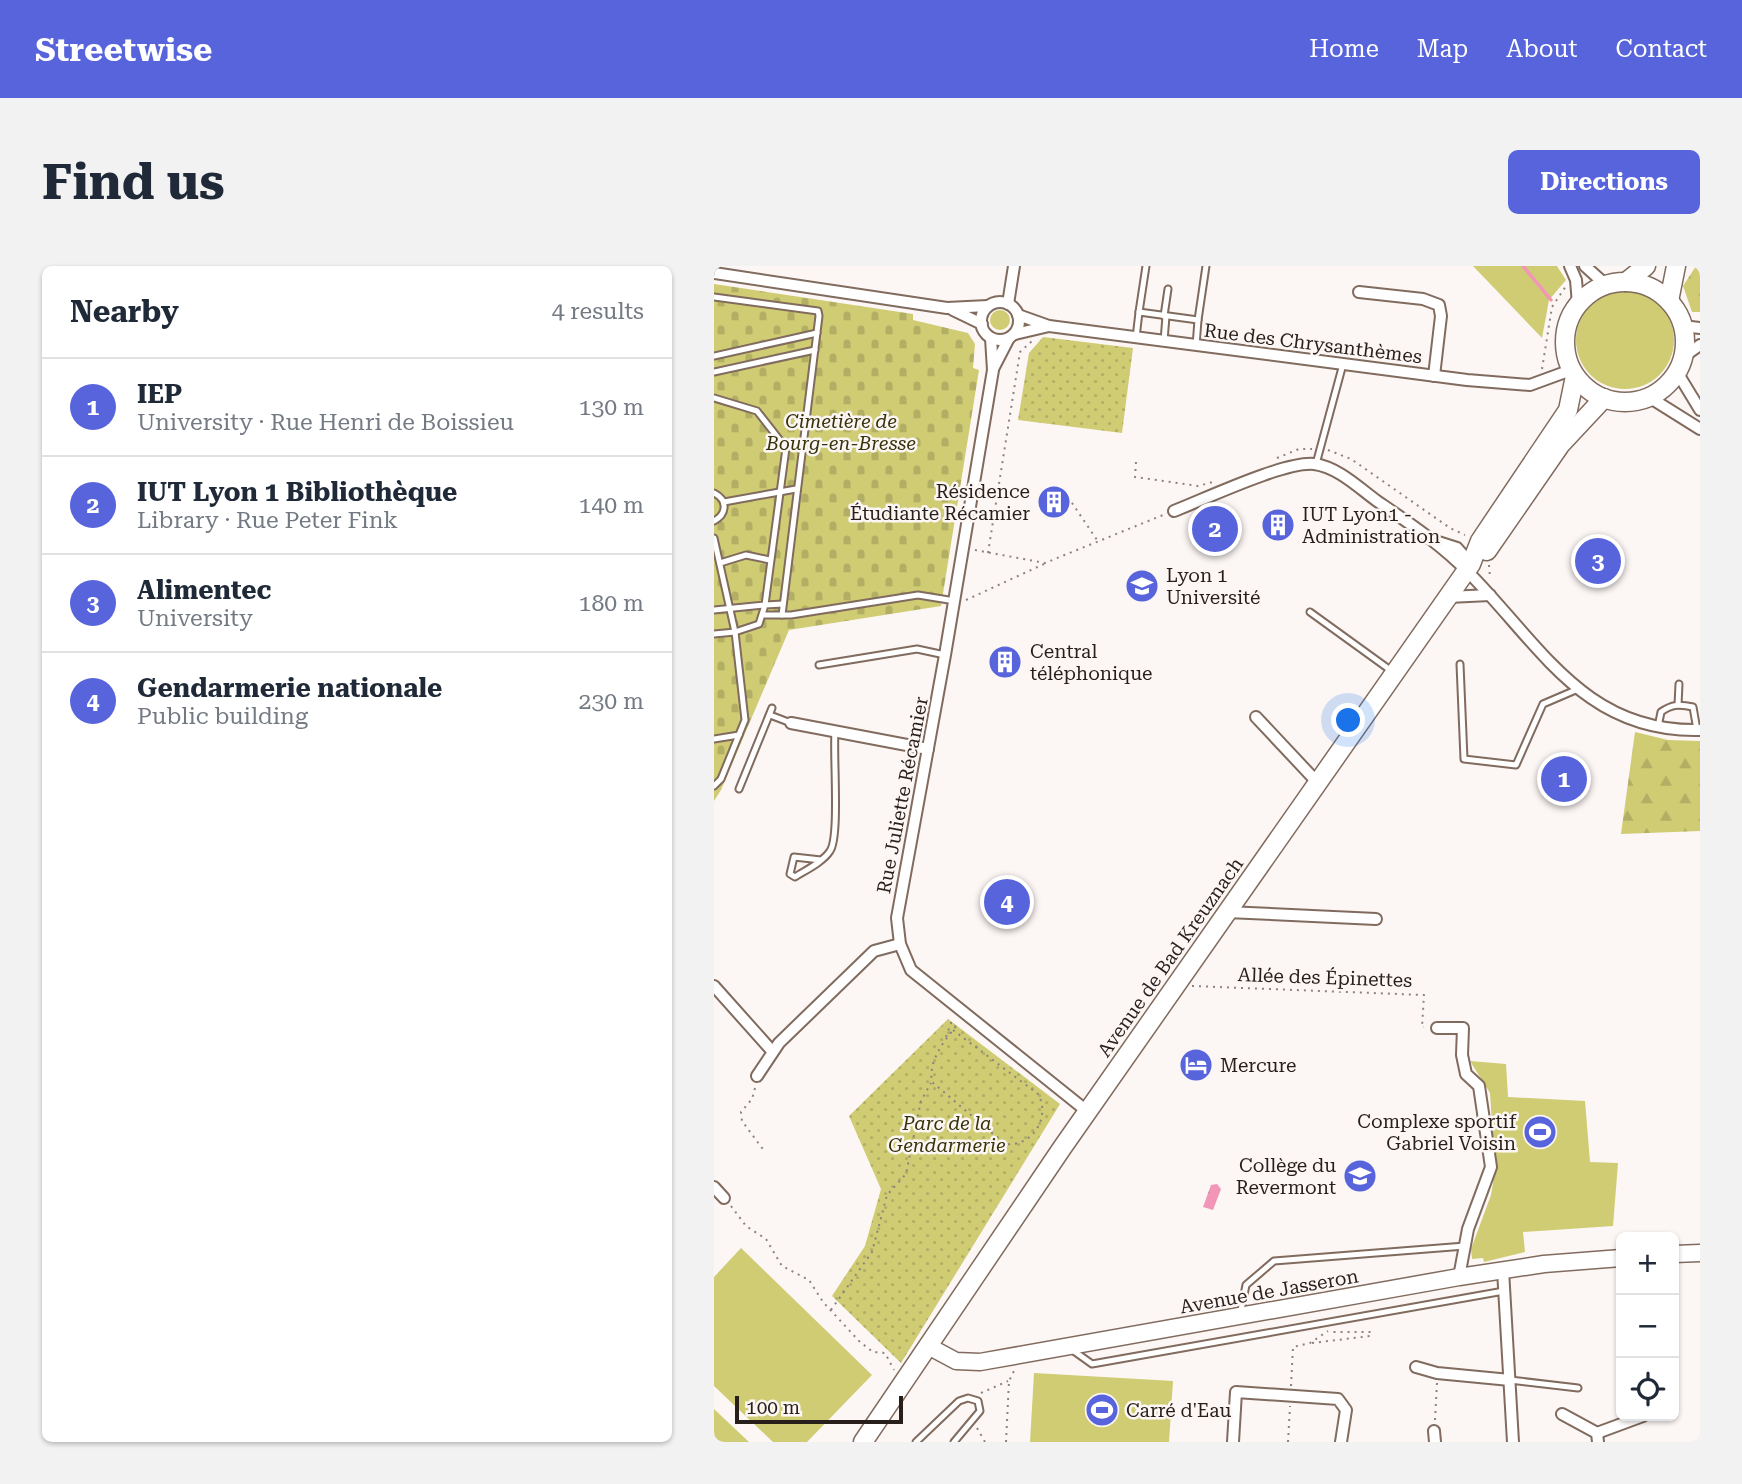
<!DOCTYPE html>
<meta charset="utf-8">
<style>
body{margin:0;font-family:"Roboto Serif",serif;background:#f2f2f3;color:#1f2937}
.controls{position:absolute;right:21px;bottom:21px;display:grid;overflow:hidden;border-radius:10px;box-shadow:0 2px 5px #0004}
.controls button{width:63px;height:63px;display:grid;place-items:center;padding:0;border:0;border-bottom:2px solid #e0e1e3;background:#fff;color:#1f2937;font:35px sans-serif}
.scale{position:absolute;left:21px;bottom:18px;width:168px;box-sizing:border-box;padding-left:7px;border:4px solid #291f1a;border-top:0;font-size:19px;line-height:24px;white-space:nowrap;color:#291f1a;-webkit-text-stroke:5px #fcf6f4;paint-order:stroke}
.you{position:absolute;left:635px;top:455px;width:24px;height:24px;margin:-18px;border:5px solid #fff;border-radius:50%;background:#1a73e8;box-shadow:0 0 0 10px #1a73e833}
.badge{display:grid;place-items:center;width:46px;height:46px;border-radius:50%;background:#5764db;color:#fff;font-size:23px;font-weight:700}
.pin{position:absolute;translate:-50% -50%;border:4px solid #fff;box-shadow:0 2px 7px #0006}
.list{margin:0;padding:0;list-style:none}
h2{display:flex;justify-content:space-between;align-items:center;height:91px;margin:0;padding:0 28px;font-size:30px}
h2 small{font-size:23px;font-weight:400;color:#747a83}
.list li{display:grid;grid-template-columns:46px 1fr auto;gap:21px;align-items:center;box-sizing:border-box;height:98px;padding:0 28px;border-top:2px solid #e0e1e3}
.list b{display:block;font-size:26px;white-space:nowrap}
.list p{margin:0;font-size:23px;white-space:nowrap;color:#747a83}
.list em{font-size:23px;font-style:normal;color:#747a83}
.icon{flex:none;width:38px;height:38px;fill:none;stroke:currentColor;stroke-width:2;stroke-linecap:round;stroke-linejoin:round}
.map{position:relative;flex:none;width:986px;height:1176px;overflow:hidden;border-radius:10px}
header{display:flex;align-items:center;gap:42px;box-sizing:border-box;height:98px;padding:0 35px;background:#5764db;color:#fff}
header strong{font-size:33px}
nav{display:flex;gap:38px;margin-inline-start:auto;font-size:24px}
.intro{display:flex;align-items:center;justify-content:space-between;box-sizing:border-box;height:168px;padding:0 42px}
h1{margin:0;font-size:49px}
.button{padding:18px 32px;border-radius:10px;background:#5764db;color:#fff;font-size:24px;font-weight:700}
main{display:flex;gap:42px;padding:0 42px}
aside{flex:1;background:#fff;border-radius:10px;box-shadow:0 2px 5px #0004}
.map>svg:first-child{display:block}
.green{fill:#cfcc74}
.forest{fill:url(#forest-firs)}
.cemetery{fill:url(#cemetery-stones)}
.park{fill:url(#park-dots)}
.water{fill:url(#water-ripples)}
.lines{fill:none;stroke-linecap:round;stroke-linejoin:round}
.stream{stroke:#f196b7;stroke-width:3.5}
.lane-casing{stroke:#816b5e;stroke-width:9}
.street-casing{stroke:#816b5e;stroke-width:14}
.secondary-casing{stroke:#816b5e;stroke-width:19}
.primary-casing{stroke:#816b5e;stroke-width:21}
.path{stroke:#8b837f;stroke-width:2;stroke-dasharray:2 5;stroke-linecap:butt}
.lane{stroke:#fff;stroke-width:5}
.street{stroke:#fff;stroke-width:10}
.secondary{stroke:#fff;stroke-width:16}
.primary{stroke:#fff;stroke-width:18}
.labels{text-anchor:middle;stroke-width:5;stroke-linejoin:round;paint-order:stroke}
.street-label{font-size:19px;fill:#291f1a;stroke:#fcf6f4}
.park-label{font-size:19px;font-style:italic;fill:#35330a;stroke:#fcf6f4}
.poi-label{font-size:19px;fill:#291f1a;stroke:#fcf6f4;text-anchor:start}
</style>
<header>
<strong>Streetwise</strong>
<nav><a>Home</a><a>Map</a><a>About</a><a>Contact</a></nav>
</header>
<div class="intro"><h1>Find us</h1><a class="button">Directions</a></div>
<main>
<aside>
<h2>Nearby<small>4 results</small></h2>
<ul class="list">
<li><span class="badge">1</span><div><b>IEP</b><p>University · Rue Henri de Boissieu</p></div><em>130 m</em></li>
<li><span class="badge">2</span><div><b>IUT Lyon 1 Bibliothèque</b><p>Library · Rue Peter Fink</p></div><em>140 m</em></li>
<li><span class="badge">3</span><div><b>Alimentec</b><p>University</p></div><em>180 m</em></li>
<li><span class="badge">4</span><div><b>Gendarmerie nationale</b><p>Public building</p></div><em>230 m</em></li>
</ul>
</aside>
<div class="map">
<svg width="986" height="1176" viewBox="0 0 986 1176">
<defs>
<pattern id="forest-firs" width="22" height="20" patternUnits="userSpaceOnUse" patternTransform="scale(1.75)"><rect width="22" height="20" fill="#cfcc74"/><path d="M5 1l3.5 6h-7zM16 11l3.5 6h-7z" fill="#b2af64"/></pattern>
<pattern id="cemetery-stones" width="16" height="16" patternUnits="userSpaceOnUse" patternTransform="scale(1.75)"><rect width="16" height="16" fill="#cfcc74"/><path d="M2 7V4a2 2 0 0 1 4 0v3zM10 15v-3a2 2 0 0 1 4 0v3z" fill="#b2af64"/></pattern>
<pattern id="park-dots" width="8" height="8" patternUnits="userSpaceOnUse" patternTransform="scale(1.75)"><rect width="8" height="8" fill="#cfcc74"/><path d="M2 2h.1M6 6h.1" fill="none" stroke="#b2af64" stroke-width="1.8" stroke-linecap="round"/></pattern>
<pattern id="water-ripples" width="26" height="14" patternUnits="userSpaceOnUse" patternTransform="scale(1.75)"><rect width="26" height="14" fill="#f196b7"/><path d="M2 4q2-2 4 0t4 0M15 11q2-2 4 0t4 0" fill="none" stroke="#c37a94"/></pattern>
</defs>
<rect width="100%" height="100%" fill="#fcf6f4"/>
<!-- green -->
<g class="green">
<polygon points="759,0 843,0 852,14 835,34 828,72"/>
<circle cx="911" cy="74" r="49"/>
<circle cx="286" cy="54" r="10"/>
<polygon points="756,795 792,798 794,831 871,835 876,896 904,897 899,960 809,966 811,986 770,996 769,992 758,993 757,983 777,929 781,905 776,827"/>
<polygon points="27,982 158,1109 93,1176 59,1176 0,1120 0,1011"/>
<polygon points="320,1107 459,1115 455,1176 316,1176"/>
<polygon points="0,1143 35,1176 0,1176"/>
</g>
<!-- forest -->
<g class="forest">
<polygon points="982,0 986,0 986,46 978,46 969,20"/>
<polygon points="921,466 954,474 986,475 986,565 907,568"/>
</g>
<!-- cemetery -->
<polygon class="cemetery" points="0,18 199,48 199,54 254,67 261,78 259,102 265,104 227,340 75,364 7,524 0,535"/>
<!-- park -->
<g class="park">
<polygon points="329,71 419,82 408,167 304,154 315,87"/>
<polygon points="234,753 346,838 187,1097 118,1030 151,980 167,923 135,850"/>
</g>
<!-- water -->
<polygon class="water" points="497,919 503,918 507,923 499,944 489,941"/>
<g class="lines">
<!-- stream -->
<polyline class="stream" points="809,0 837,34"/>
<defs>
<g id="lane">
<polyline points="0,31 104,45 105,50 68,349"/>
<polyline points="425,46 432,0"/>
<polyline points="450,50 454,23"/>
<polyline points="484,54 492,0"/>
<polyline points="422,72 425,46 484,54 482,80"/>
<polyline points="450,75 452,50"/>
<polyline points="0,90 103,67"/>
<polyline points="0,106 101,84"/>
<polyline points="0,132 43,145 72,182 51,339 0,344"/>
<polyline points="602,198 629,98"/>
<path d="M0,227c14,7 13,21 0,28"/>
<polyline points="10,236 82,223"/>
<polyline points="0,272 21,366 31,454 7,513 0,520"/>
<polyline points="6,297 32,289 56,294"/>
<polyline points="596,346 679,406"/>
<polyline points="50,349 77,349 204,329 241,335"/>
<polyline points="0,368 21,366 45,358 51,339 69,338"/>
<polyline points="746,398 750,493 802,499 829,438 864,423"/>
<polyline points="105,399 203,383 231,389"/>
<polyline points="964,439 965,418"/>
<polyline points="56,449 77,457"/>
<path d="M944,461l3,-15c11,-8 19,-8 32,-5l4,23"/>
<polyline points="0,473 25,469"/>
<polyline points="25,523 58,442"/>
<path d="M107,594l-27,-3 -4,17 5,3c11,-7 28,-15 35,-26 10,-14 3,-96 5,-120"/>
<polyline points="526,1049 532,1019 560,995 751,980"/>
<polyline points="357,1083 378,1098 790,1025"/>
<polyline points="796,1114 864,1122"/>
<polyline points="202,1176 245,1135 254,1132 264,1135 266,1145 240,1176"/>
</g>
<g id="street">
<polyline points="856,0 862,14 864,38"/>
<polyline points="871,0 892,19"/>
<polyline points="0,7 233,42 274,40"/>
<polyline points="645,26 709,33 725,39 727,50 720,110"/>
<circle cx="286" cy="55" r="19"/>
<polyline points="294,38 300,0"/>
<polyline points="239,44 268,58"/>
<polyline points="304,49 335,60 753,114 816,119 857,104"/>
<polyline points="969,60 986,62"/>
<polyline points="301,68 335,60"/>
<polyline points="277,72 279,104 231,389 183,652 186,678 197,704 374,846"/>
<polyline points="969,91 986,79"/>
<polyline points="280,101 295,72"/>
<polyline points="963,106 986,144"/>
<polyline points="935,131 986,163"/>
<path d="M460,245c31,-12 111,-50 140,-47 24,3 45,24 63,37 32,22 65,44 92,72 72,73 116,160 231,157"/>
<polyline points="721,275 743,282 757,298"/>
<polyline points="734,331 776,329"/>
<polyline points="542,451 603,516"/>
<polyline points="77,457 214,483"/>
<polyline points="513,646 662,653"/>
<polyline points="0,720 58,785"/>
<polyline points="723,762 749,762 748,789 752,808 765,820 777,901 754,963 745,1011"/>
<polyline points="43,810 65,777 160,685 186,678"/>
<polyline points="0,921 10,932"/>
<polyline points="789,1004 799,1176"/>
<polyline points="702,1101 723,1107 796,1114"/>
<polyline points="848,1148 883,1167 884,1176"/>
<polyline points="720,1165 721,1176"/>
<polyline points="883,1167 929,1150"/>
<polyline points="519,1176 522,1126 624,1133 632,1144 627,1176"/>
</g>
<g id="secondary">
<polyline points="960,988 986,987"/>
<polyline points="214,1080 242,1095 266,1096 745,1011 830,998 907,992"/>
</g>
<g id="primary">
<polyline points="912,16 932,0"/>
<circle cx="911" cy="76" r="60"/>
<polyline points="955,35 962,0"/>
<polyline points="773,285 847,178 890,132"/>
<polyline points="149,1176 348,882 757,298 766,275 854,144 861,110"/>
</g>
</defs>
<!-- lane casing -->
<use href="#lane" class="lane-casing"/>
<!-- street casing -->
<use href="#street" class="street-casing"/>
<!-- secondary casing -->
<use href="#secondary" class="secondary-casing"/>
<!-- primary casing -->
<use href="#primary" class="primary-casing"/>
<!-- path -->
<g class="path">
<polyline points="828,103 838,41 852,20"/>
<polyline points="614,184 637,193 736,262 751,269"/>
<polyline points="563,192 585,183 598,183"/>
<polyline points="422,196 421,211 484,220 499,216"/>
<polyline points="354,231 383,274"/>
<polyline points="261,284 331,297 449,249"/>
<polyline points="274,287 306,86 318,75"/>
<polyline points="775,299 776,311"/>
<polyline points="252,334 330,298"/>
<polyline points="478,720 710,729 708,761 710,761"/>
<path d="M239,764l85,64c13,23 -5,53 -33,50l-73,-62c-4,-21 12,-41 25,-57l1,-1"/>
<polyline points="232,771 238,754"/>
<polyline points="41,822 38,833 27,846 28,855 51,886"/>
<polyline points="17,940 32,960 52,973 68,1000 95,1014 109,1036 146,1076 159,1086 171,1087 180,1104"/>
<polyline points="117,1044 158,986 173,929 192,908 207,835 217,817"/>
<polyline points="598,1077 656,1070 657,1066 618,1066"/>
<polyline points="577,1120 579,1081 596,1077 614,1065"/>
<polyline points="267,1127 294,1115"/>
<polyline points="721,1154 723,1117"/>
<polyline points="263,1162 271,1176"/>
<polyline points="292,1176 295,1115 300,1105"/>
<polyline points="574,1176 576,1140"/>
</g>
<!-- lane -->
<use href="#lane" class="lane"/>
<!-- street -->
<use href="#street" class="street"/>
<!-- secondary -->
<use href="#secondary" class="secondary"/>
<!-- primary -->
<use href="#primary" class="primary"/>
</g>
<!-- icons -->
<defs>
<symbol id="building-disc" viewBox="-11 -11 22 22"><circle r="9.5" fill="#5764db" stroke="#fcf6f4"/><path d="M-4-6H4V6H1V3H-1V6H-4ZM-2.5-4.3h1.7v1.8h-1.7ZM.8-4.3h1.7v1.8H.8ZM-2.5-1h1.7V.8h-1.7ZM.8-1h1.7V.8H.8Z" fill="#fff"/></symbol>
<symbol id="university-disc" viewBox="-11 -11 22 22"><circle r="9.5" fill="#5764db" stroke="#fcf6f4"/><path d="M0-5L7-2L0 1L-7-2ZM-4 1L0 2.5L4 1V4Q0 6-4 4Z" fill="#fff"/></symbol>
<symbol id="hotel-disc" viewBox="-11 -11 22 22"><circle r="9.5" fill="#5764db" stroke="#fcf6f4"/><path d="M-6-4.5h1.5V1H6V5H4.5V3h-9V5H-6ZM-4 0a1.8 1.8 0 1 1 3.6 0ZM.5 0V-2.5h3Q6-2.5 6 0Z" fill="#fff"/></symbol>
<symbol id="stadium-disc" viewBox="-11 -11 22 22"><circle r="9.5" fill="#5764db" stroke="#fcf6f4"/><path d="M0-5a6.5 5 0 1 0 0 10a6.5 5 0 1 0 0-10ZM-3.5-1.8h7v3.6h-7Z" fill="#fff"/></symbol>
<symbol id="school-disc" viewBox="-11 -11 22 22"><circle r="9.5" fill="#5764db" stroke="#fcf6f4"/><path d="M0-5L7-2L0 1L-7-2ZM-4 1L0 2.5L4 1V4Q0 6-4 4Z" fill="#fff"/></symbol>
</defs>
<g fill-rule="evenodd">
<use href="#building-disc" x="321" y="217" width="38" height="38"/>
<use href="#building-disc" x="545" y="240" width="38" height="38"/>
<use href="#university-disc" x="409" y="301" width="38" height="38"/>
<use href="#building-disc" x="272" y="377" width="38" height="38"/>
<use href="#hotel-disc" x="463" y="780" width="38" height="38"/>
<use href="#stadium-disc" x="807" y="847" width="38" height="38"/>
<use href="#school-disc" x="627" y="891" width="38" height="38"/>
<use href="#stadium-disc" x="369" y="1125" width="38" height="38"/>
</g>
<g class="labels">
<!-- street labels -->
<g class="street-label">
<text transform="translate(599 77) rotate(7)" y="7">Rue des Chrysanthèmes</text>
<text transform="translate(188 529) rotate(-79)" y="7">Rue Juliette Récamier</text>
<text transform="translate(456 691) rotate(-55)" y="7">Avenue de Bad Kreuznach</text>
<text transform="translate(611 711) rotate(2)" y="7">Allée des Épinettes</text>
<text transform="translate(555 1025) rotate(-10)" y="7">Avenue de Jasseron</text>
</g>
<!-- park labels -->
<g class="park-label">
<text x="127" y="162">Cimetière de<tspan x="127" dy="22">Bourg-en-Bresse</tspan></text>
<text x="233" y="864">Parc de la<tspan x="233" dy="22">Gendarmerie</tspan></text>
</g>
<!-- poi labels -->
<g class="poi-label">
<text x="316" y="232" text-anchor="end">Résidence<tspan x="316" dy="22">Étudiante Récamier</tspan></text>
<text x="588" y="255">IUT Lyon1 -<tspan x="588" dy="22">Administration</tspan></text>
<text x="452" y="316">Lyon 1<tspan x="452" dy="22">Université</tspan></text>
<text x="316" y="392">Central<tspan x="316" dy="22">téléphonique</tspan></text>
<text x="506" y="806">Mercure</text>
<text x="802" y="862" text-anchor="end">Complexe sportif<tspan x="802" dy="22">Gabriel Voisin</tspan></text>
<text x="622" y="906" text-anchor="end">Collège du<tspan x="622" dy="22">Revermont</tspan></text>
<text x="412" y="1151">Carré d'Eau</text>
</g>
</g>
</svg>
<div class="controls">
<button>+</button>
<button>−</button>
<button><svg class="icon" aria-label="locate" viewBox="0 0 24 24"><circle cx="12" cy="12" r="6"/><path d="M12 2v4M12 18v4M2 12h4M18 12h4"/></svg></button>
</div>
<div class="scale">100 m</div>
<div class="you"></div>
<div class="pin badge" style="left:850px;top:513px">1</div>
<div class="pin badge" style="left:501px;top:263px">2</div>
<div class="pin badge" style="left:884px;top:295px">3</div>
<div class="pin badge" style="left:293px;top:636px">4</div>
</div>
</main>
